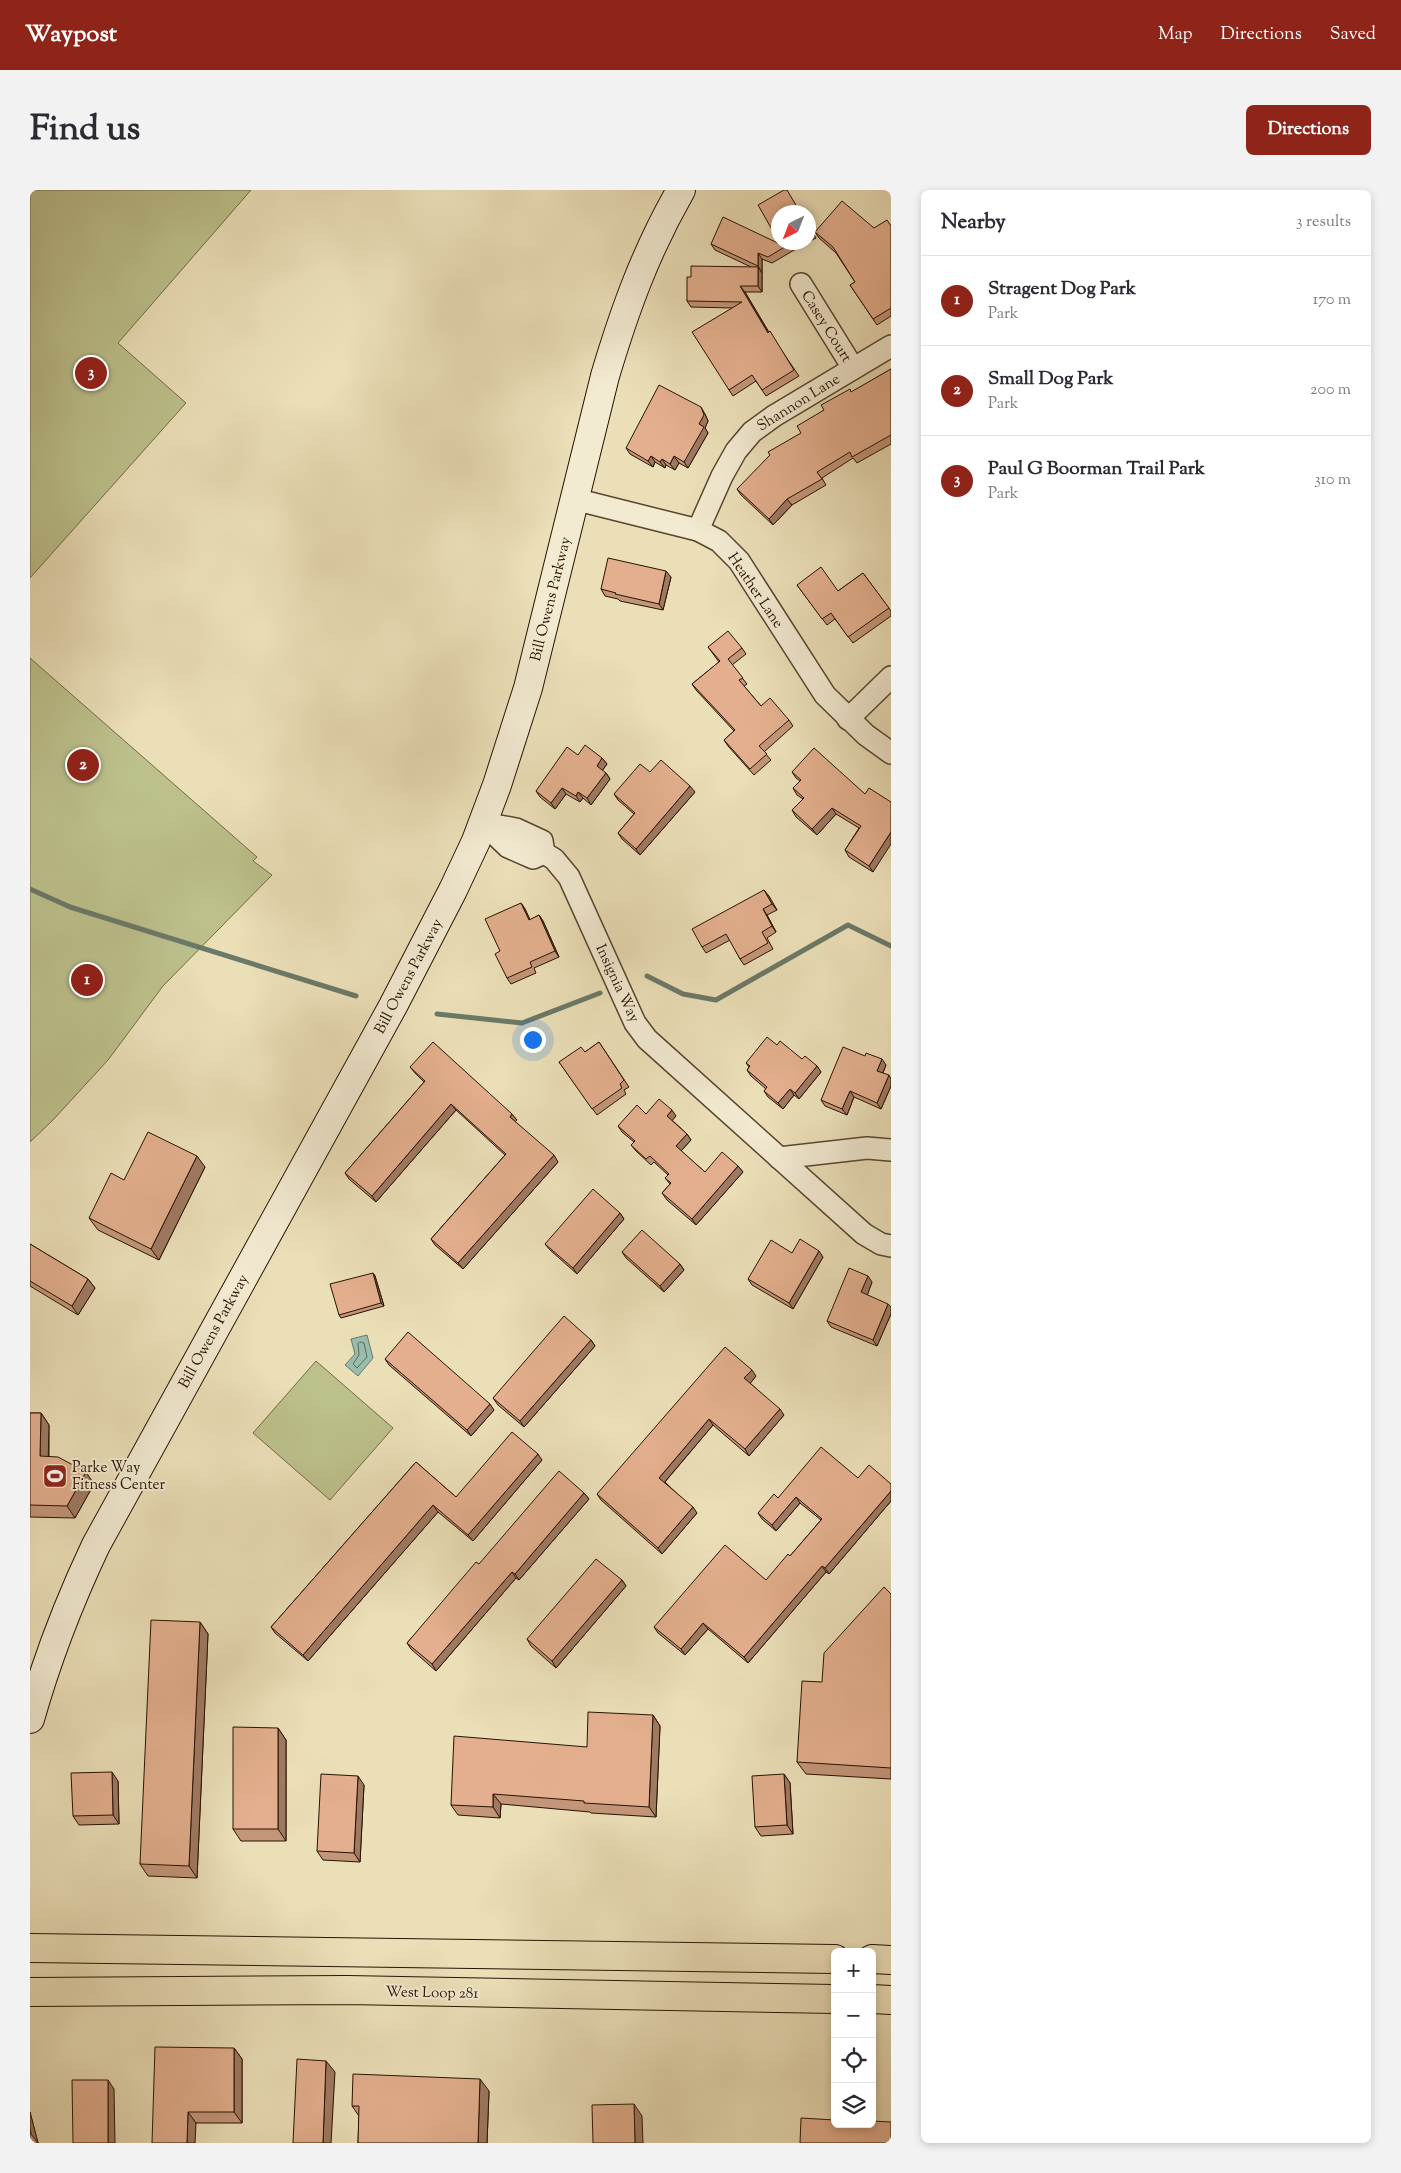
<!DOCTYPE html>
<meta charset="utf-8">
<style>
body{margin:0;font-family:"Sorts Mill Goudy",serif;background:#f2f2f3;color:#2b2b33}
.controls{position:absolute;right:15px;bottom:15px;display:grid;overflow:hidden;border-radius:8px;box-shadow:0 2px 8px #0003}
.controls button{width:45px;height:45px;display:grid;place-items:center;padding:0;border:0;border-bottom:1px solid #e1e1e2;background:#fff;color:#2b2b33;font:25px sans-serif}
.compass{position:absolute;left:741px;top:15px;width:45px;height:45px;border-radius:50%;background:#fff;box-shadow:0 2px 8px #0003;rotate:222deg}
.you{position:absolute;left:502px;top:849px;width:18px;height:18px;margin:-12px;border:4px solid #fff;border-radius:50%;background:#1a73e8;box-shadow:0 0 0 8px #1a73e833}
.badge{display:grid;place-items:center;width:32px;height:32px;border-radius:50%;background:#8f2418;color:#fff;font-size:16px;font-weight:700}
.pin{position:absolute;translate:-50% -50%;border:2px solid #fff;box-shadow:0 1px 5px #0006}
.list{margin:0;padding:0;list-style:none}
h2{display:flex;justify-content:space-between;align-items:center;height:65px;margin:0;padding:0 20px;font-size:21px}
h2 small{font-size:16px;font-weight:400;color:#7c7c81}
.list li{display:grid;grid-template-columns:32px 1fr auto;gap:15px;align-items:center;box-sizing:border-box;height:90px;padding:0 20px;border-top:1px solid #e1e1e2}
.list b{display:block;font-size:19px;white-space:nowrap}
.list p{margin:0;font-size:16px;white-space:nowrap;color:#7c7c81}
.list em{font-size:16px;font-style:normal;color:#7c7c81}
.icon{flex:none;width:28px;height:28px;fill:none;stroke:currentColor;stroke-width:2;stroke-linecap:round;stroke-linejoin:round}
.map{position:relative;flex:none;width:861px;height:1953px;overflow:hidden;border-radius:8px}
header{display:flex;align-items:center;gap:30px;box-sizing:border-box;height:70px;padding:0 25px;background:#8f2418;color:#fff}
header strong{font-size:24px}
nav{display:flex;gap:28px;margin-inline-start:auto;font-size:18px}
.intro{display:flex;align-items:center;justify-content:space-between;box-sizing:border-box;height:120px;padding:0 30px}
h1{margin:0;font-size:35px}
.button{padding:12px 22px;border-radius:8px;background:#8f2418;color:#fff;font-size:18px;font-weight:700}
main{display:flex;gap:30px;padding:0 30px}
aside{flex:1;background:#fff;border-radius:8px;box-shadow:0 2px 8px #0003}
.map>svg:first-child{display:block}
.green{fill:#bcc08b;stroke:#726946}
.water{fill:#98bdad;stroke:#6b7968}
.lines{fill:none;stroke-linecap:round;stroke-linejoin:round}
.shore{stroke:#606857;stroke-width:1}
.stream{stroke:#6b7968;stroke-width:5}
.minor-casing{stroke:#59452f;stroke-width:24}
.secondary-casing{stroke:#281201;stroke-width:30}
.trunk-casing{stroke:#281201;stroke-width:30}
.minor{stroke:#f2ead1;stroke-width:21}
.secondary{stroke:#f2ead1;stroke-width:28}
.trunk{stroke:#ebdfb8;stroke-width:28}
.wall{fill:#c3967a;stroke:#281201}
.shaded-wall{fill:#9f7a63;stroke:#281201}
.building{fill:#e3af8e;stroke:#281201}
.labels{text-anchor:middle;stroke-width:4;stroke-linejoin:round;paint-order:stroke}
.street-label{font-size:15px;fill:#281201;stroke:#f2ead1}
.poi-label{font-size:15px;fill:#281201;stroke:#f2ead1;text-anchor:start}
</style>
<header>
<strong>Waypost</strong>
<nav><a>Map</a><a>Directions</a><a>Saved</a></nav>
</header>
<div class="intro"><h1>Find us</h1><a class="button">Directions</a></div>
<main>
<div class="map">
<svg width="861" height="1953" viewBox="0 0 861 1953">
<rect width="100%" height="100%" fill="#ebdfb8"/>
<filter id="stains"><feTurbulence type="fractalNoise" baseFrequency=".004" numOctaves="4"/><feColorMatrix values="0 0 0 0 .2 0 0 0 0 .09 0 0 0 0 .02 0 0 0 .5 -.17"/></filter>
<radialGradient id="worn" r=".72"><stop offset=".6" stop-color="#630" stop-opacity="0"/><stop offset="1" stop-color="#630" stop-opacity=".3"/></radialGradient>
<!-- green -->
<g class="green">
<polygon points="0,0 221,0 88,153 156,213 0,388"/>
<polygon points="0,468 227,667 223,671 242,685 133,796 78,870 23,930 0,952"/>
<polygon points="286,1171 363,1238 300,1310 223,1243"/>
</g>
<!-- water -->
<polygon class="water" points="337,1145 343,1168 328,1186 315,1175 325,1164 321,1149"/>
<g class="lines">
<!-- shore -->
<polygon class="shore" points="330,1152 334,1153 337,1167 327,1178 323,1174 329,1165 328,1154"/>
<!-- stream -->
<g class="stream">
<polyline points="0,699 40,717 326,806"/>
<polyline points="617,786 653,804 686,810 818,735 861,756"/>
<polyline points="407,824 492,833 570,803"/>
</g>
<defs>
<g id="minor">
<polyline points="771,94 823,178"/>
<polyline points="544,309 668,340 689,351 709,371 795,505 836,545 861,563"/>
<polyline points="668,340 692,286 706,261 722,242 744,226 861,156"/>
<polyline points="818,529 861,487"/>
<polygon points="453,633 486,639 512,651 514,663 503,668 478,657"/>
<polyline points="514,663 524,669 539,687 605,833 617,849 834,1044 851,1054 861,1056"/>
<polyline points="749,968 837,958 861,960"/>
</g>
<path id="secondary" d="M0,1529c17,-60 39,-117 66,-174l297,-539 60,-116 23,-49 21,-56 31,-97 77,-312c20,-67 41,-125 76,-186"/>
<g id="trunk">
<polyline points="0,1758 805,1769"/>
<polyline points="842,1769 861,1770"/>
<polyline points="0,1802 317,1800 805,1809"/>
<polyline points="842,1809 861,1810"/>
</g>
</defs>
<!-- minor casing -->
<use href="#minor" class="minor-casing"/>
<!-- secondary casing -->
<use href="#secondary" class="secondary-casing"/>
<!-- trunk casing -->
<use href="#trunk" class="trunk-casing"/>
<!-- minor -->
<use href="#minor" class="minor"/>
<!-- secondary -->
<use href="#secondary" class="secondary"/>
<!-- trunk -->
<use href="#trunk" class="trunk"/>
</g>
<!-- wall -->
<g class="wall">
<polygon points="778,35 786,48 778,52"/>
<polygon points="861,36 861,126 847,135 820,95 825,92 806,63 789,48 785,42 844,38"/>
<polygon points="750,52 778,52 742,73 732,69 732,83 731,82 732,83 732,102 715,102 739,142 769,186 736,206 726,191 703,206 699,200 702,118 661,117 657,111 661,87 721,77 685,60 681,54 752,55"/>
<polygon points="861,179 861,254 827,273 823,268 792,288 796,295 762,315 743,335 711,305 707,299 771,243 794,220 822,202"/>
<polygon points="675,224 678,231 675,238 678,243 658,278 649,273 645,280 636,275 635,278 625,272 623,277 600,264 596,258"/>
<polygon points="833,383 861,421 861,426 823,453 805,429 797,435 767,395 808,401"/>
<polygon points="641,387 633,420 590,411 588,409 575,406 571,399"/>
<polygon points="678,457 712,458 716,464 702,475 717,494 714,496 731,516 759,530 763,536 734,562 741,570 724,585 698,556 694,550 704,541 666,500 662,494 689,472"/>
<polygon points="548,565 572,568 577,574 572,581 576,583 580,589 561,615 553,608 550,612 536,604 525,619 510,607 506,601"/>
<polygon points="762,582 835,604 843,682 819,667 815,660 829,638 806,624 787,645 766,627 762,620 773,609 767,605 763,598 770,591 766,588"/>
<polygon points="665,602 610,665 592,649 588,643 604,624 588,610 584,604"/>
<polygon points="734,700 747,720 737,725 746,742 737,748 743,759 714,775 710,769 700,750 676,763 672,757"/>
<polygon points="491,713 495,719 500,730 509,725 513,731 529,767 504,778 506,783 481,794 477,788 470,761"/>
<polygon points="569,852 599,897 594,900 596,904 567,925 529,872 555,862"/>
<polygon points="747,855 772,869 787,876 791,882 769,909 764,905 753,919 738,907 734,901 736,899 721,886 717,880 719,877 716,873"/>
<polygon points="856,875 853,883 861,889 861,896 851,919 824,907 817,925 795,916 791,910"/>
<polygon points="380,877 487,930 485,932 528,972 433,1079 405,1055 401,1049 475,965 426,920 346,1012 319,989 315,983 394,892 385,883"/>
<polygon points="616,924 646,926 642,930 657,944 661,950 651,961 675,982 708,976 713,982 666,1035 637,1010 632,1003 640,994 635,988 638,985 624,972 621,975 606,961 601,955 604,952 592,942 588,936"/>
<polygon points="175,977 129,1070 68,1040 59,1028 94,990"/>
<polygon points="590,1023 594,1029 547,1084 520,1060 515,1054"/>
<polygon points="0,1054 58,1089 65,1098 48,1125 0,1096"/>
<polygon points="592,1062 650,1074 654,1080 634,1102 596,1068"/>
<polygon points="762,1063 793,1067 763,1119 722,1095 718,1089"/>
<polygon points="343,1083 345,1086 354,1116 311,1128 309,1125"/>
<polygon points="842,1092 837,1105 861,1117 861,1124 847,1156 801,1137 797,1131"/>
<polygon points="561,1150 565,1156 494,1237 468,1215 463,1208"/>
<polygon points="355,1169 464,1220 441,1246 359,1175"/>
<polygon points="726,1186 720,1193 754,1225 719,1266 683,1235 635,1292 667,1323 632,1364 571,1310 567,1304"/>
<polygon points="0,1223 11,1223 19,1235 19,1266 64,1294 45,1328 0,1327"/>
<polygon points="512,1270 443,1351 408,1322 278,1471 245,1443 241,1437 386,1272 426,1307"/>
<polygon points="828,1288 861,1294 861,1311 799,1384 796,1382 718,1473 678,1439 655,1465 628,1443 624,1437 736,1390 760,1366 791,1330 770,1313 746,1341 732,1329 728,1323 748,1308"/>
<polygon points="554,1303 559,1309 489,1390 486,1388 406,1481 381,1459 377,1453 449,1374"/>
<polygon points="592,1390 596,1396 526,1478 501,1456 497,1449"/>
<polygon points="861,1404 861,1589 776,1584 767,1572 792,1492"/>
<polygon points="170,1432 178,1444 167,1688 118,1686 110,1674"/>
<polygon points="623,1525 630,1536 626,1627 561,1623 560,1622 471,1614 470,1628 428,1625 421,1615 557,1557"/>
<polygon points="248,1538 256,1550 256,1651 211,1651 203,1639"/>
<polygon points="754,1584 760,1593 763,1644 731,1646 725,1637"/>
<polygon points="88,1591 89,1634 49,1635 43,1626"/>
<polygon points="334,1595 330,1672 293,1670 287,1661"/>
<polygon points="204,1858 212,1869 212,1933 166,1933 122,1953"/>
<polygon points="459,1901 457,1953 328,1953 329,1926 322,1916"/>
<polygon points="0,1922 8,1953 0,1953"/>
</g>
<!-- shaded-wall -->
<g class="shaded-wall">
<polygon points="728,63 732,69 732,83 728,76"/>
<polygon points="728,77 732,83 732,102 728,96"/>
<polygon points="710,96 715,102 742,149 738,143"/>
<polygon points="671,217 675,224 678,231 675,238 678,243 658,278 654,272 669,234"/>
<polygon points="621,266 625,272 623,277 618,271"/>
<polygon points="644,266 649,273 645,280 640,274"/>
<polygon points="632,269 636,275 635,278 630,272"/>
<polygon points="757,309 762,315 743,335 739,329"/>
<polygon points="636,381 641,387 633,420 629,414"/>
<polygon points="572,568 577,574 571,582 567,576"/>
<polygon points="576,583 580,589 561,615 557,608"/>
<polygon points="660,596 665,602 610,665 606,659"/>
<polygon points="532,598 536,604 525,619 521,613"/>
<polygon points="548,602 553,608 550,612 546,606"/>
<polygon points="802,618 806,624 787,645 782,639"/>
<polygon points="861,642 861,654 843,682 839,676"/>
<polygon points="734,700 739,706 747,720 742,714"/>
<polygon points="491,713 495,719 503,736 499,730"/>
<polygon points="733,719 737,725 746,742 742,736"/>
<polygon points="509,725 513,731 529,767 525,761"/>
<polygon points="852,869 856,875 851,887 847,881"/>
<polygon points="787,876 791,882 769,909 765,903"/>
<polygon points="859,885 861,889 861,896 851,919 847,913"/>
<polygon points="760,899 764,905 753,919 748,913"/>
<polygon points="820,901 824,907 817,925 812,919"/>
<polygon points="421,914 426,920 346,1012 342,1006"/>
<polygon points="642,920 646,926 641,932 637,926"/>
<polygon points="482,924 487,930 484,933 480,927"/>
<polygon points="657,944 661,950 650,962 646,956"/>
<polygon points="524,965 528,972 433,1079 428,1073"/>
<polygon points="167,966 175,977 129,1070 121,1059"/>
<polygon points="708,976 713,982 666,1035 662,1029"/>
<polygon points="590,1023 594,1029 547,1084 543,1078"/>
<polygon points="789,1061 793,1067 763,1119 759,1113"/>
<polygon points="650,1074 654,1080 634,1102 630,1096"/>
<polygon points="343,1083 345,1086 354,1116 351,1113"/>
<polygon points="838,1086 842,1092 836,1109 831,1102"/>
<polygon points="58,1089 65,1098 48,1125 42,1116"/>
<polygon points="858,1114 861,1117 861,1124 847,1156 843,1150"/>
<polygon points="561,1150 565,1156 494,1237 490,1231"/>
<polygon points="722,1180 726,1186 719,1195 714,1188"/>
<polygon points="460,1214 464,1220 441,1246 437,1240"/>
<polygon points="750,1219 754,1225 719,1266 715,1259"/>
<polygon points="11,1223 19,1235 18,1278 10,1266"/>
<polygon points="679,1229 683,1235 633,1294 629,1288"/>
<polygon points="508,1264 512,1270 443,1351 438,1345"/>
<polygon points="56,1282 64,1294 45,1328 37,1316"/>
<polygon points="861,1301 861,1311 799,1384 795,1378"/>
<polygon points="554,1303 559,1309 489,1390 485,1384"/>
<polygon points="766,1307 770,1313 746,1341 742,1335"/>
<polygon points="403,1315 408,1322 278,1471 273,1465"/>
<polygon points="663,1317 667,1323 632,1364 628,1358"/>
<polygon points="792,1376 796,1382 718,1473 714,1467"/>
<polygon points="482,1382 486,1388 406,1481 402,1474"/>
<polygon points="592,1390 596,1396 526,1478 522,1471"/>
<polygon points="170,1432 178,1444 167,1688 159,1676"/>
<polygon points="673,1433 678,1439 655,1465 651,1459"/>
<polygon points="623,1525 630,1536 626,1627 619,1617"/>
<polygon points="248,1538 256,1550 256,1651 248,1639"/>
<polygon points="82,1582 88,1591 89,1634 83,1625"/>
<polygon points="754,1584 760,1593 763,1644 757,1635"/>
<polygon points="328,1586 334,1595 330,1672 324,1663"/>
<polygon points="463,1604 471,1614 470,1628 463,1617"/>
<polygon points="204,1858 212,1869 212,1933 204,1922"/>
<polygon points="296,1871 305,1882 301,1953 293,1953"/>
<polygon points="450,1889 459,1901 457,1953 448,1953"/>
<polygon points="78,1890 84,1899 85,1953 78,1953"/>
<polygon points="604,1914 612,1926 613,1953 605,1953"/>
<polygon points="0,1922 8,1953 1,1944 0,1939"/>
<polygon points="158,1922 166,1933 165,1953 157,1953"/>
</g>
<!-- building -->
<g class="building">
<polygon points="754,0 757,0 770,22 748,22 748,50 728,15"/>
<polygon points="812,11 844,38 857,30 861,36 861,118 843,129 820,95 825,92 803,57 785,42"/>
<polygon points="693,27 752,55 750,52 763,52 738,67 728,63 728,76 681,54"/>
<polygon points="778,36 782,42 778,44"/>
<polygon points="661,76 728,77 728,96 710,96 738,143 740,141 764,180 732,200 722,185 699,200 662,142 712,112 657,111 657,87 661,87"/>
<polygon points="861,179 861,245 822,267 820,262 787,282 792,289 757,309 739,329 707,299 740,265 738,262 771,243 767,236 794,220 791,215 820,199 821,202"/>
<polygon points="629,195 671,217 674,225 669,234 674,237 654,272 644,266 640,274 632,269 630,272 621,266 618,271 596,258"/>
<polygon points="578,368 636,381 629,414 585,404 586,403 571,399"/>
<polygon points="791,377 808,401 833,383 859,418 818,447 801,423 792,429 767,395"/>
<polygon points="698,441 712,458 698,469 713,488 709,490 731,516 740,508 759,530 729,556 737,564 720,579 694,550 705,540 662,494 690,471 678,457"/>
<polygon points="555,555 572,568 567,576 576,583 557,608 548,602 546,606 532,598 521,613 506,601 537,557 548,565"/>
<polygon points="784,558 835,604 839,598 861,612 861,642 839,676 815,660 831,636 802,618 782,639 762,620 774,608 763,598 771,590 762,582"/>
<polygon points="631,570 660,596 606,659 588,643 605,623 584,604 610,574 620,582"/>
<polygon points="734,700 742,714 733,719 742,736 732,742 738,753 710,769 696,744 672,757 662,739"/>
<polygon points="491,713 499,730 509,725 525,761 500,772 502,777 477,788 465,764 470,761 455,729"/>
<polygon points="737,847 747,855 750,851 772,869 775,866 787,876 765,903 760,899 748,913 734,901 737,897 717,880 720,876 716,873"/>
<polygon points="403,852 482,924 480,927 524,965 428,1073 401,1049 476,964 421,914 342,1006 315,983 395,891 380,877"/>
<polygon points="569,852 594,890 590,894 592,898 562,919 529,872 551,857 555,862"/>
<polygon points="813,857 835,866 836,863 852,869 847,881 859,885 847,913 820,901 812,919 791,910"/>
<polygon points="629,909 642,920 637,926 657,944 646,956 675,982 692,962 708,976 662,1029 632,1003 641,993 635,988 639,984 620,966 616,969 601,955 605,951 588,936 607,915 616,924"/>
<polygon points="118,942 167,966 121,1059 59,1028 81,983 94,990"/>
<polygon points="563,999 590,1023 543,1078 515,1054"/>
<polygon points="612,1040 650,1074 630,1096 592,1062"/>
<polygon points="770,1049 789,1061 759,1113 718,1089 741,1050 762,1063"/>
<polygon points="0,1054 58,1089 42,1116 0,1091"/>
<polygon points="819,1078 838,1086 831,1102 858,1114 843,1150 797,1131"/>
<polygon points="343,1083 351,1113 309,1125 300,1094"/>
<polygon points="534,1126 561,1150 490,1231 463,1208"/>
<polygon points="378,1142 460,1214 437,1240 355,1169"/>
<polygon points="695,1157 722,1180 714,1188 750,1219 715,1259 679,1229 629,1288 663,1317 628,1358 567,1304"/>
<polygon points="0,1223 11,1223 10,1266 28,1267 56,1282 37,1316 0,1315"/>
<polygon points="482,1242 508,1264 438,1345 403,1315 273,1465 241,1437 386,1272 426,1307"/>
<polygon points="791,1257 828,1288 839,1275 861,1294 861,1301 795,1378 792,1376 714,1467 673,1433 651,1459 624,1437 695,1355 736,1390 758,1364 760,1366 792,1329 766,1307 742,1335 728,1323 744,1304 748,1308"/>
<polygon points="529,1281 554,1303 485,1384 482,1382 402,1474 377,1453 446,1372 449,1374"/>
<polygon points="566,1369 592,1390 522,1471 497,1449"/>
<polygon points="854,1397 861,1404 861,1578 767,1572 772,1491 792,1492 794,1463"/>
<polygon points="121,1430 170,1432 159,1676 110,1674"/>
<polygon points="558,1522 623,1525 619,1617 554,1613 554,1611 463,1604 463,1617 421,1615 424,1546 557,1557"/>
<polygon points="203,1537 248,1538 248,1639 203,1639"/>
<polygon points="82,1582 83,1625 43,1626 41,1583"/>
<polygon points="291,1584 328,1586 324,1663 287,1661"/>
<polygon points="754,1584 757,1635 725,1637 722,1586"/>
<polygon points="125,1857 204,1858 204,1922 158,1922 157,1953 122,1953"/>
<polygon points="267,1869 296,1871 293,1953 263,1953"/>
<polygon points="323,1884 450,1889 448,1953 328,1953 329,1916 322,1916"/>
<polygon points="42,1890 78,1890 78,1953 43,1953"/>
<polygon points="604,1914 605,1953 563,1953 562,1915"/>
<polygon points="771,1928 805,1930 805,1934 842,1934 842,1931 861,1932 861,1953 770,1953"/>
</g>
<!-- icons -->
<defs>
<symbol id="stadium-square" viewBox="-11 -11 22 22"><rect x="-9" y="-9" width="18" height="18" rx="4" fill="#8f2418" stroke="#f2ead1"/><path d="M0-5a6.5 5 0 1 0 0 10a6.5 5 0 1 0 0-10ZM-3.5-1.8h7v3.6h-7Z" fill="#fff"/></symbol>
</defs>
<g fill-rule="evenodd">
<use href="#stadium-square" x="11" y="1272" width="28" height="28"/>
</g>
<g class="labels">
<!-- street labels -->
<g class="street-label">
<text transform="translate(797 136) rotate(58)" y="5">Casey Court</text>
<text transform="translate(768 212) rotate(-32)" y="5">Shannon Lane</text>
<text transform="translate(726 400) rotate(56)" y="5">Heather Lane</text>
<text transform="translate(520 409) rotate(-76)" y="5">Bill Owens Parkway</text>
<text transform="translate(378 786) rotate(-62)" y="5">Bill Owens Parkway</text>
<text transform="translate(588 793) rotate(65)" y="5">Insignia Way</text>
<text transform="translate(183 1141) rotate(-61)" y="5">Bill Owens Parkway</text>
<text transform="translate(402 1802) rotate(1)" y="5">West Loop 281</text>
</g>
<!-- poi labels -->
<g class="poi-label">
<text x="42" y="1282">Parke Way<tspan x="42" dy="17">Fitness Center</tspan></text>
</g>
</g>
<rect width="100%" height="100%" filter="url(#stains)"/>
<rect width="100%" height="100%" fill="url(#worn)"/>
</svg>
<div class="controls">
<button>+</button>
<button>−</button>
<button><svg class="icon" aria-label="locate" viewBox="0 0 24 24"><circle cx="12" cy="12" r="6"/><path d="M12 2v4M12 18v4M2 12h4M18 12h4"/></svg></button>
<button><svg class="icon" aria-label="layers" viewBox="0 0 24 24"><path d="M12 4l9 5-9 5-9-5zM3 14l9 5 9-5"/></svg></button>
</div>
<svg class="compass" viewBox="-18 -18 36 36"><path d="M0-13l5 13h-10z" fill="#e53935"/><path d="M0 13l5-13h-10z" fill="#7c7c81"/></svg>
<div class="you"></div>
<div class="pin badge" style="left:57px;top:790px">1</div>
<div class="pin badge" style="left:53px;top:575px">2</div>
<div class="pin badge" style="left:61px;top:183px">3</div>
</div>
<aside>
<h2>Nearby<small>3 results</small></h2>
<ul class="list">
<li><span class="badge">1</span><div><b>Stragent Dog Park</b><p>Park</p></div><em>170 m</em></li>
<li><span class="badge">2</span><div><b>Small Dog Park</b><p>Park</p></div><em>200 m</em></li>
<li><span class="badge">3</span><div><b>Paul G Boorman Trail Park</b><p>Park</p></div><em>310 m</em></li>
</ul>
</aside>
</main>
